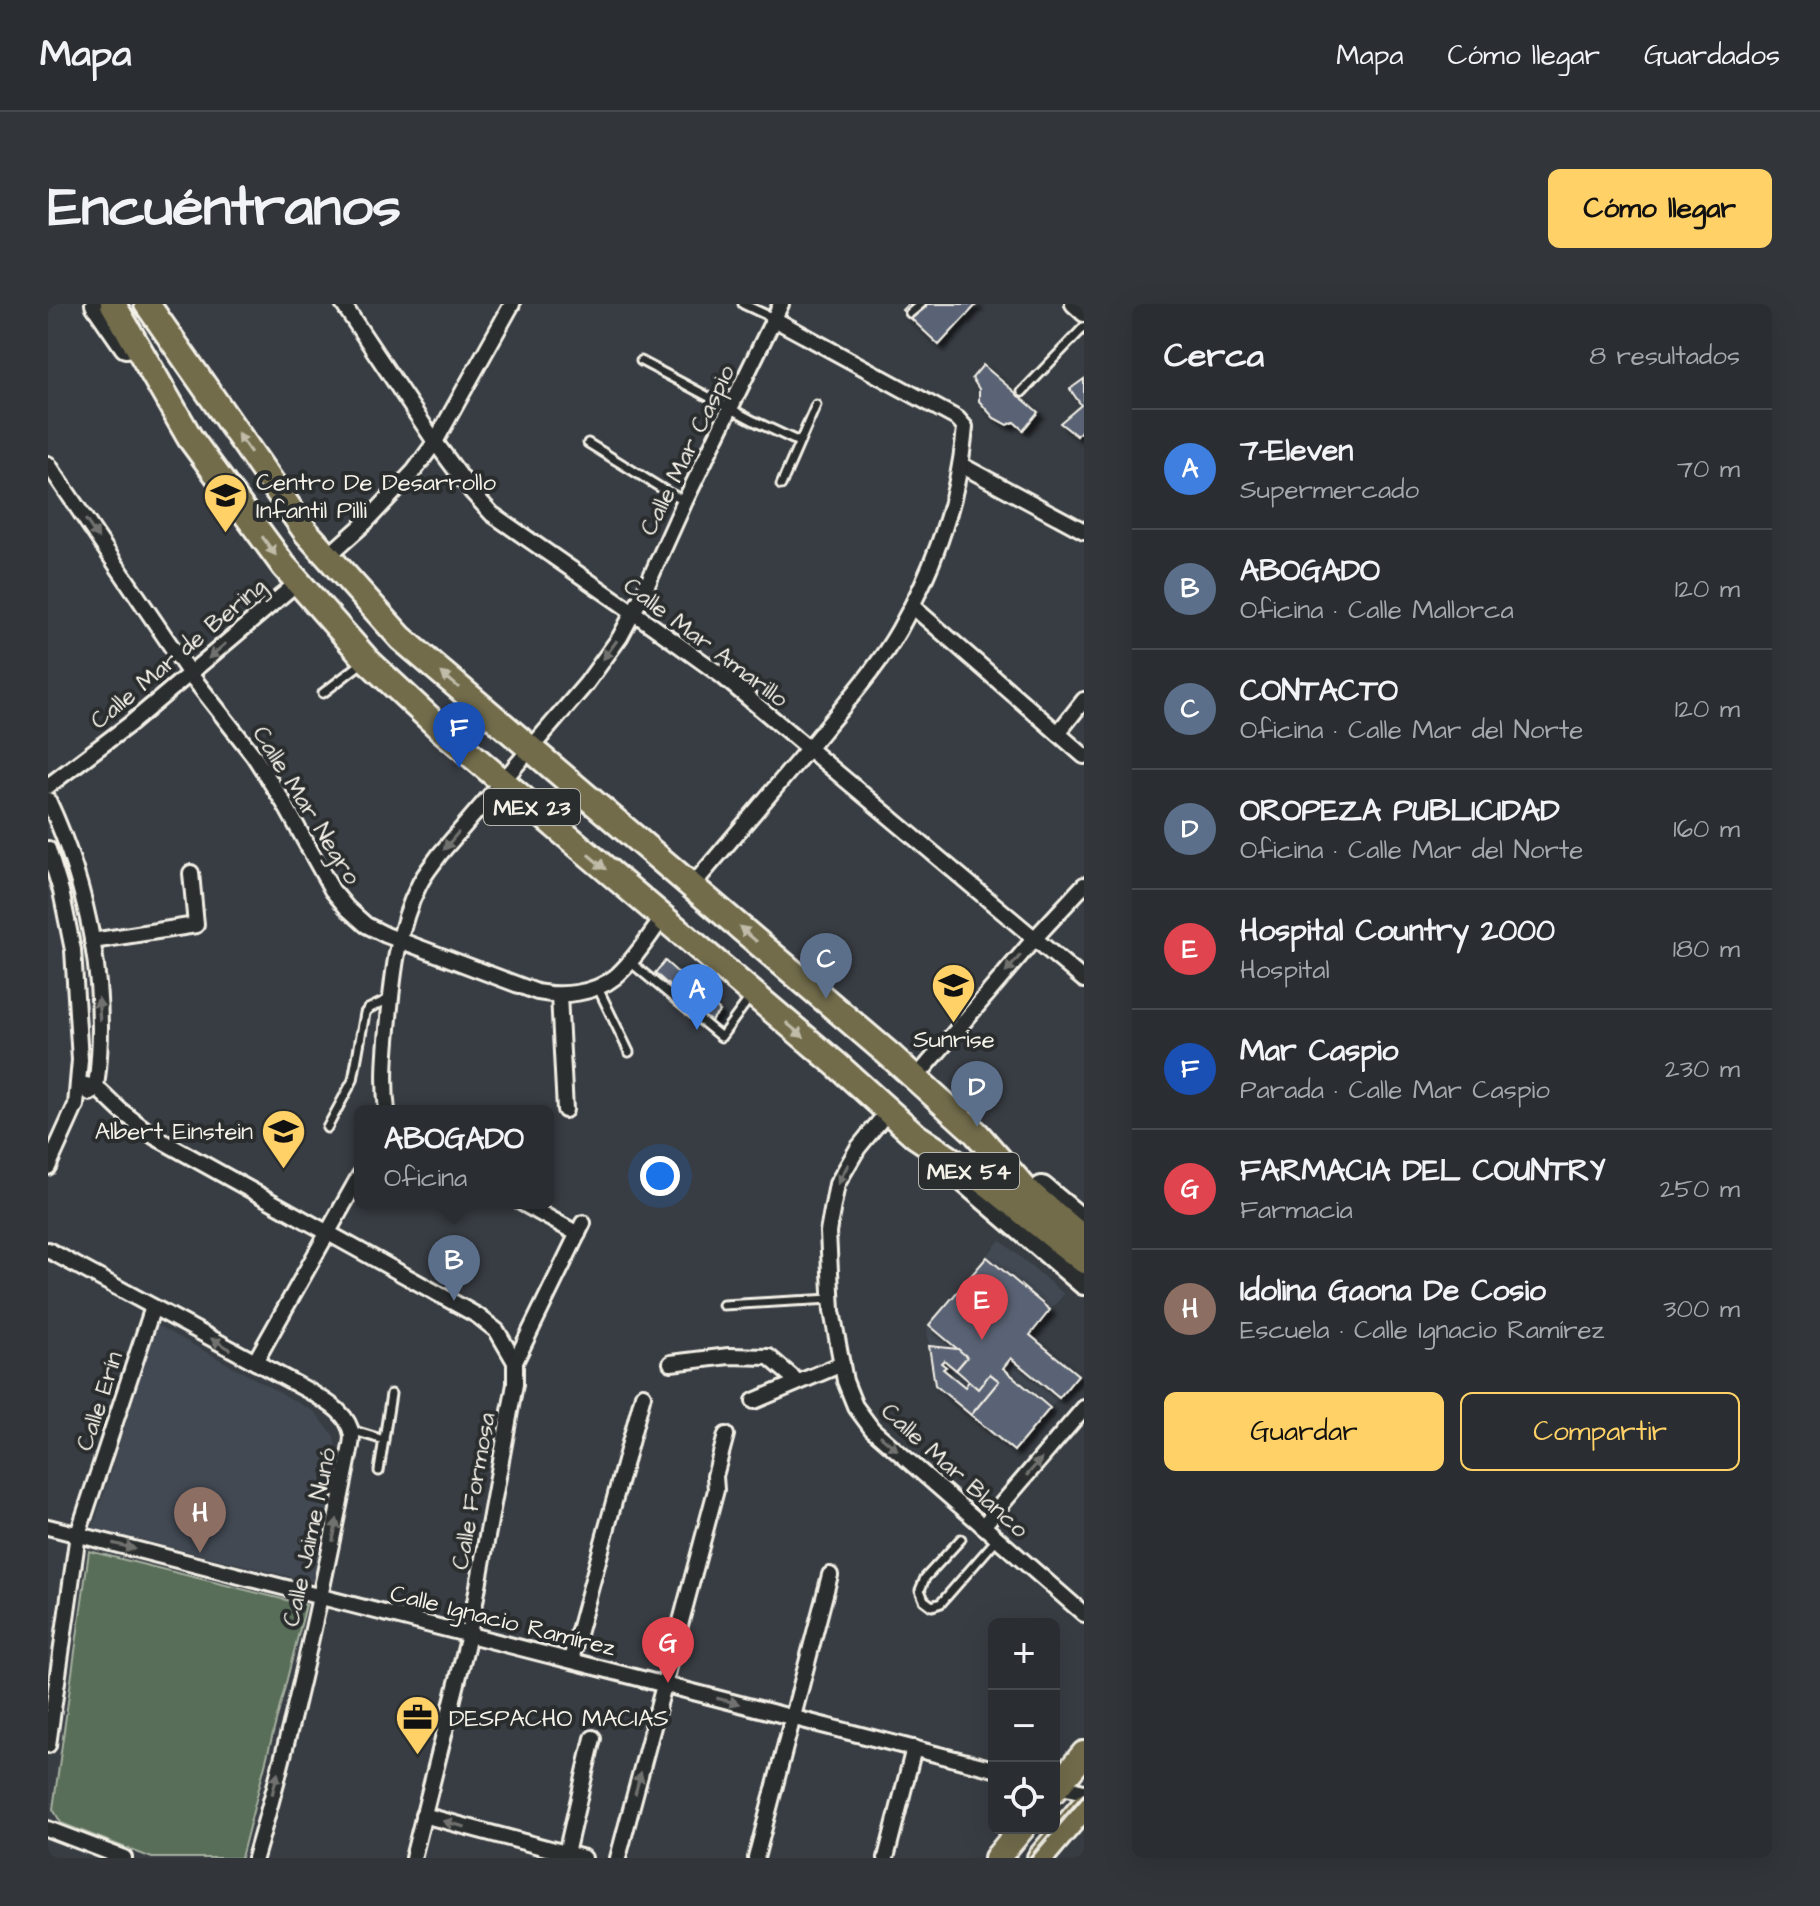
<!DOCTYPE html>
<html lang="es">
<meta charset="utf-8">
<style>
body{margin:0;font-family:"Architects Daughter",sans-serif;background:#32363a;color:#f1f3f6}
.controls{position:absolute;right:24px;bottom:24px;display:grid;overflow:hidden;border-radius:12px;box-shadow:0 8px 32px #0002}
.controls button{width:72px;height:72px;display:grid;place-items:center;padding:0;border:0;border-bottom:2px solid #464a4d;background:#2a2e32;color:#f1f3f6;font:40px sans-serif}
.you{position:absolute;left:612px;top:872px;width:28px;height:28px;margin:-20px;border:6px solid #fff;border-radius:50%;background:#1a73e8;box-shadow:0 0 0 12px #1a73e833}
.badge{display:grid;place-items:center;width:52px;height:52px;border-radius:50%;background:#ffd166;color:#fff;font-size:26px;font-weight:700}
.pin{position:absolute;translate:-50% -66px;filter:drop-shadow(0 2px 4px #0008)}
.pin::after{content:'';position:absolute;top:42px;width:28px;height:24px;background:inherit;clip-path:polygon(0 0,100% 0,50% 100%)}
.popup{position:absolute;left:306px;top:801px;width:200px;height:104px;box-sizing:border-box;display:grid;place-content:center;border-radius:12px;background:#2a2e32;filter:drop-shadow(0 2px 6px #0005);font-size:26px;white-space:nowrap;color:#a5a8ac}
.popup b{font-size:30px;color:#f1f3f6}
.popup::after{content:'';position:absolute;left:50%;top:100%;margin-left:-16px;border:16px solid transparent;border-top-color:#2a2e32}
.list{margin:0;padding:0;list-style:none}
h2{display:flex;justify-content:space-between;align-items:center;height:104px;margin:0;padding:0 32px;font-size:34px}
h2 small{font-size:26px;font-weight:400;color:#a5a8ac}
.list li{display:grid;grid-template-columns:52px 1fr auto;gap:24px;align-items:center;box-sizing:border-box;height:120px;padding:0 32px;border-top:2px solid #464a4d}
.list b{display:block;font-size:30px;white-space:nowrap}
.list p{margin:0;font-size:26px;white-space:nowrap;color:#a5a8ac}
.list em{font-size:26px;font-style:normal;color:#a5a8ac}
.actions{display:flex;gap:16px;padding:24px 32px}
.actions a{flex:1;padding:18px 0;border:2px solid #ffd166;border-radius:12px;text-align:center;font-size:28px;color:#ffd166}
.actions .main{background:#ffd166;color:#111}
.icon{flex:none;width:44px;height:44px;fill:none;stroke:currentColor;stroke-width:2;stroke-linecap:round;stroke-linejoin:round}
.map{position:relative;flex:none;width:1036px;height:1554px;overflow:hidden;border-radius:12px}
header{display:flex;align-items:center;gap:48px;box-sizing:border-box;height:112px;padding:0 40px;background:#2a2e32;border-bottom:2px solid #464a4d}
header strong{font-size:38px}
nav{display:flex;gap:44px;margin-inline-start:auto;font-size:28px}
.intro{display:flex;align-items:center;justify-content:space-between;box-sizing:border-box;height:192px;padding:0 48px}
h1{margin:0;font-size:56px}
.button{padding:20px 36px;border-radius:12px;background:#ffd166;color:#111;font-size:28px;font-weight:700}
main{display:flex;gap:48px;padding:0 48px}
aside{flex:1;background:#2a2e32;border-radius:12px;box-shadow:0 8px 32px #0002}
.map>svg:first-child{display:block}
.built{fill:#424852}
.green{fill:#596e59;stroke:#a6b0a0;stroke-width:2}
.building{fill:#5a6374;stroke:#f4f1e8;stroke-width:2;filter:url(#shadow)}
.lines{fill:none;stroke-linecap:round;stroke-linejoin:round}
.lane-casing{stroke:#f4f1e8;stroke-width:13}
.street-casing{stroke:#f4f1e8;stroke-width:20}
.secondary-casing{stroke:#f4f1e8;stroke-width:28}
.primary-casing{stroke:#f4f1e8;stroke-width:30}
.lane{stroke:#2a2d2e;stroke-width:7}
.street{stroke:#2a2d2e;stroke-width:14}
.secondary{stroke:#2a2d2e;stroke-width:22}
.primary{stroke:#726c4b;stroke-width:24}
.rail{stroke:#f4f1e8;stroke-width:4}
.oneway{fill:#c0bca9}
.oneway2{fill:#71726f}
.labels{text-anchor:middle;stroke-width:8;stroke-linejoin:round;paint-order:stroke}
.shield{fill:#2a2d2e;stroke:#b7b6b0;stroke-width:2}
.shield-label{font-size:22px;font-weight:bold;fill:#f4f1e8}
.street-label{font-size:24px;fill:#f4f1e8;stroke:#2a2d2e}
.poi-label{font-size:24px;fill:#f4f1e8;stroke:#2a2d2e;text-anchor:start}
</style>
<header>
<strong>Mapa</strong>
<nav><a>Mapa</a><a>Cómo llegar</a><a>Guardados</a></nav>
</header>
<div class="intro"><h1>Encuéntranos</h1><a class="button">Cómo llegar</a></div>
<main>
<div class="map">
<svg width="1036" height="1554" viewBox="0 0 1036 1554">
<defs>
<filter id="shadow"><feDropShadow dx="5" dy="5" stdDeviation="2" flood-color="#0009"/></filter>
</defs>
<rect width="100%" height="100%" fill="#383d43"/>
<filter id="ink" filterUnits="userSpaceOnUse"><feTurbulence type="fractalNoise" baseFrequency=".0125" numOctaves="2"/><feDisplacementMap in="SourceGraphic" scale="16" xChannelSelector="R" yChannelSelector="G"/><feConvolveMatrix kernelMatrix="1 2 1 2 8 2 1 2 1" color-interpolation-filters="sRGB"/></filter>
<g filter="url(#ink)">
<!-- built -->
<g class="built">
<polygon points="952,936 1016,990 982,1031 1030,1071 966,1147 887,1081 879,1026 881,1021"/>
<polygon points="109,1021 267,1108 286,1132 291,1166 265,1278 45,1224"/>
</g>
<!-- green -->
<polygon class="green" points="41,1247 258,1301 193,1554 104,1554 13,1519 5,1505"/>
<!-- building -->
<g class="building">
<polygon points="860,0 929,0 891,41 854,6"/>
<polygon points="935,61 990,108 975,126 966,118 959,121 946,114 931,97 931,85 924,74"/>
<polygon points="1036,75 1036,123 1029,132 1012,119 1033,101 1022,85"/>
<polygon points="617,657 672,707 662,718 607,669"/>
<polygon points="939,953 1002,1006 982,1031 1030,1071 1011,1094 963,1054 955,1064 1002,1104 966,1147 923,1111 951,1077 942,1070 930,1085 908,1066 919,1053 881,1021"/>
<polygon points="881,1042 910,1045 919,1053 908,1066 896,1056 893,1059 898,1063 895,1065 917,1083 921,1077 930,1085 942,1070 951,1077 923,1111 887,1081"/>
</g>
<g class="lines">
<defs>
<g id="lane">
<polyline points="695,0 725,14"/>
<polyline points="862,9 873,0"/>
<polyline points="593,57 706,117 751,138"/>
<polyline points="974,88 1036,23"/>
<polyline points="540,139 621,189 637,197"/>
<polyline points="733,181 768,101"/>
<polyline points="275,389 314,359"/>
<polyline points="581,657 673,733 703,692"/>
<polyline points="549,682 581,748"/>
<polyline points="279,824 305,776 317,709 320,705 341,695"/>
<polyline points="675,1001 783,995"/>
<polyline points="303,1126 336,1136"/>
<polyline points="331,1167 343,1090"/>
<polyline points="913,1235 877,1274 872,1286 876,1296 884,1302 893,1299 949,1235"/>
</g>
<g id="street">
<polyline points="295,0 387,138 424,188 444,210 585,308 674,372 1036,676"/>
<polyline points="1025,0 1036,10"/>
<path d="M0,160l142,210 64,82 30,47 48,87 15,18 19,17 20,10 151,57c25,5 57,2 78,-15 19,-16 33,-40 48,-59"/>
<polyline points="913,161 1036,227"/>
<polyline points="280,252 318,218 366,167 387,138 464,0"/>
<polyline points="864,302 1036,452"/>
<polyline points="1010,429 1036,396"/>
<polyline points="0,482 82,420 250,278"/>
<path d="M0,496c41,88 61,191 48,287l-6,6"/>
<polyline points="0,545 13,587 25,646 32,756 28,801 0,863"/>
<path d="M644,582c43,-51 87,-102 130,-154 27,-33 56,-65 77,-102 35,-62 60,-132 66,-203l-7,-8 -184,-100"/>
<polyline points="44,637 148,621 143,569"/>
<polyline points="511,691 517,806"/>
<polyline points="873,768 987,634 1036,581"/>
<polyline points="31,780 48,783 72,806 107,833 430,1012 449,1027 467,1058"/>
<path d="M339,807c-4,-31 -1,-62 2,-93 4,-45 9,-92 30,-133 5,-11 14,-21 21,-31l146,-170 34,-47 23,-43 42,-93 96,-197"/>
<polyline points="840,807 810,844 789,880 780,928 784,1007 797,1077 807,1102 824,1125 1036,1310"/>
<polyline points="474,899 530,930"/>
<path d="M0,946l261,141c18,11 40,22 43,45 0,6 -2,14 -3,20 -27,135 -55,270 -94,402"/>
<polyline points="207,1058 312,871"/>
<polyline points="623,1059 681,1052 721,1053 750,1078"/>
<polyline points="706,1097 794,1060"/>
<polyline points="935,1222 1036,1104"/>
<polyline points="0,1223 946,1465"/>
<polyline points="523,1356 595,1091"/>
<polyline points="0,1441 30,1230 105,1003"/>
<polyline points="1006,1481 1036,1488"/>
<polyline points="375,1511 536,1554"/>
<polyline points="0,1525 76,1554"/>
<polyline points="365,1554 421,1331 467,1080 467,1058 535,919"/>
<polyline points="517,1554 545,1434"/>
<polyline points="570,1554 668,1186 667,1172 678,1131"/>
<polyline points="708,1554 782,1271"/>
<polyline points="838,1554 866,1444"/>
</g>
<g id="secondary">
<polyline points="49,0 78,42"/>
<polyline points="904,866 1036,979"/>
<polyline points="994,884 1036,919"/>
</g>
<g id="primary">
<polyline points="65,0 142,134 236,262 319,356 394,426 788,760 868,832 940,880 1036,957"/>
<polyline points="99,0 258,228 353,334 844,753 928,829 978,886 1036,935"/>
<polyline points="1006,1486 1036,1450"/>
<polyline points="949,1554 974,1524"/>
<polyline points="992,1554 1036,1502"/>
</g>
</defs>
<!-- lane casing -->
<use href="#lane" class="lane-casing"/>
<!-- street casing -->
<use href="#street" class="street-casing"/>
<!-- secondary casing -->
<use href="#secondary" class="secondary-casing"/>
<!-- primary casing -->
<use href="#primary" class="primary-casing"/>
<!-- lane -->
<use href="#lane" class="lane"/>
<!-- street -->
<use href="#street" class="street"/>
<!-- secondary -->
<use href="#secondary" class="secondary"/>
<!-- primary -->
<use href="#primary" class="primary"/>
<!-- rail -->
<polyline class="rail" points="982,1554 1036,1491"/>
</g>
<!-- one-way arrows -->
<defs><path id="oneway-solid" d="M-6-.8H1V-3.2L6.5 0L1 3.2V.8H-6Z" transform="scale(2)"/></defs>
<g class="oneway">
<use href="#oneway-solid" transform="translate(196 139) rotate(-125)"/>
<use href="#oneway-solid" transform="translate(221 242) rotate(54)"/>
<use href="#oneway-solid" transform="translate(402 376) rotate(-139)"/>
<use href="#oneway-solid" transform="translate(549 558) rotate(40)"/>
<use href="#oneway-solid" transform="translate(700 630) rotate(-139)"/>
<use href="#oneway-solid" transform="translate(747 726) rotate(40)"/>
</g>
<g class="oneway2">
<use href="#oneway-solid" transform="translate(44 225) rotate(56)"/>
<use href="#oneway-solid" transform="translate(562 346) rotate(126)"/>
<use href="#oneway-solid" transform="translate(169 347) rotate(139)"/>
<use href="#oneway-solid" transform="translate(403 537) rotate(130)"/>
<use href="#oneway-solid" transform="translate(965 660) rotate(130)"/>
<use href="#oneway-solid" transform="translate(51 705) rotate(-94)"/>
<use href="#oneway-solid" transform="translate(795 870) rotate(118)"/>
<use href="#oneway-solid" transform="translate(173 1040) rotate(-151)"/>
<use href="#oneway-solid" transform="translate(841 1139) rotate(41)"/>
<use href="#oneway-solid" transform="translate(986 1163) rotate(-49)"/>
<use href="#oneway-solid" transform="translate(287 1226) rotate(-79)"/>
<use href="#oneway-solid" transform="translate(76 1242) rotate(14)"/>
<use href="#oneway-solid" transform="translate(680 1397) rotate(14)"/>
<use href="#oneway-solid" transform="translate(227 1479) rotate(-76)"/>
<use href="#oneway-solid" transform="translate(590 1479) rotate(-75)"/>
<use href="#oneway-solid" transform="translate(406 1520) rotate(-165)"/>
</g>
</g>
<!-- icons -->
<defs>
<symbol id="school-pin" viewBox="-11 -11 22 30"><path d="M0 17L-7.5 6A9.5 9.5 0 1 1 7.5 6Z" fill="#ffd166" stroke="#2a2d2e"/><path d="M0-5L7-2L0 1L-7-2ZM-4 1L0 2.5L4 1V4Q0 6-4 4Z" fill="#111"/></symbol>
<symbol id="office-pin" viewBox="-11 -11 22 30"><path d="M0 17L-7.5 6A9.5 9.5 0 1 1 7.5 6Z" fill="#ffd166" stroke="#2a2d2e"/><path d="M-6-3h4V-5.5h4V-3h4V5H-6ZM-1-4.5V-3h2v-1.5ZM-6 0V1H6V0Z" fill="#111"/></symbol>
</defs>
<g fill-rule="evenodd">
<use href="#school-pin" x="152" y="166" width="51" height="69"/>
<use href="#school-pin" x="880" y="656" width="51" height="69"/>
<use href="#school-pin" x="210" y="802" width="51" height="69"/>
<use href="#office-pin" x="344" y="1388" width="51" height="69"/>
</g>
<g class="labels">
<!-- shield labels -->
<g class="shield">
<rect x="436" y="485" width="96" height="36" rx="6"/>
<rect x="871" y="849" width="100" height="36" rx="6"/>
</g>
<g class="shield-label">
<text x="484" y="511">MEX 23</text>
<text x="921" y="875">MEX 54</text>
</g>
<!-- street labels -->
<g class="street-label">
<text transform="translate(639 146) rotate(-64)" y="8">Calle Mar Caspio</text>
<text transform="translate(658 338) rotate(37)" y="8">Calle Mar Amarillo</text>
<text transform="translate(130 349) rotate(-40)" y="8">Calle Mar de Bering</text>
<text transform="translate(259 501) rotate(58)" y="8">Calle Mar Negro</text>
<text transform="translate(51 1097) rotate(-72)" y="8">Calle Erín</text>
<text transform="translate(907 1166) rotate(42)" y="8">Calle Mar Blanco</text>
<text transform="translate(425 1187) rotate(-80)" y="8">Calle Formosa</text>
<text transform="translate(261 1233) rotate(-78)" y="8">Calle Jaime Nunó</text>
<text transform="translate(455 1316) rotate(14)" y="8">Calle Ignacio Ramírez</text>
</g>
<!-- poi labels -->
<g class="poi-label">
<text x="208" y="186">Centro De Desarrollo<tspan x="208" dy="28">Infantil Pilli</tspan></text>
<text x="906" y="743" text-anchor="middle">Sunrise</text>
<text x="205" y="835" text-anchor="end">Albert Einstein</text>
<text x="401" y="1422">DESPACHO MACIAS</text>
</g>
</g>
</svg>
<div class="controls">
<button>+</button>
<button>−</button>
<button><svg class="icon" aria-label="locate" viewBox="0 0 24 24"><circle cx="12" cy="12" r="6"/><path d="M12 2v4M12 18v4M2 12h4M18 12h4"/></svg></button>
</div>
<div class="you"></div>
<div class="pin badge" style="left:649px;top:726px;background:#3f7fe0">A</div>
<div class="pin badge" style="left:406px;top:997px;background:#5c6f8a">B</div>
<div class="popup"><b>ABOGADO</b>Oficina</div>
<div class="pin badge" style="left:778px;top:695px;background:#5c6f8a">C</div>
<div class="pin badge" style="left:929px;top:823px;background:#5c6f8a">D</div>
<div class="pin badge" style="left:934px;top:1036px;background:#e0444e">E</div>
<div class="pin badge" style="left:411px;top:464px;background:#1a4fb4">F</div>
<div class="pin badge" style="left:620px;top:1379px;background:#e0444e">G</div>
<div class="pin badge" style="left:152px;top:1249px;background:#8d6e63">H</div>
</div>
<aside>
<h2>Cerca<small>8 resultados</small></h2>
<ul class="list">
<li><span class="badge" style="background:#3f7fe0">A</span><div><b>7-Eleven</b><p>Supermercado</p></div><em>70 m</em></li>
<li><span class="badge" style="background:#5c6f8a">B</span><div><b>ABOGADO</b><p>Oficina · Calle Mallorca</p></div><em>120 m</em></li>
<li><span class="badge" style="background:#5c6f8a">C</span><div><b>CONTACTO</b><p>Oficina · Calle Mar del Norte</p></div><em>120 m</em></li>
<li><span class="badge" style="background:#5c6f8a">D</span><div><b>OROPEZA PUBLICIDAD</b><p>Oficina · Calle Mar del Norte</p></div><em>160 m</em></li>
<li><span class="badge" style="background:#e0444e">E</span><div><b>Hospital Country 2000</b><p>Hospital</p></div><em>180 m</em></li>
<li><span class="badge" style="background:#1a4fb4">F</span><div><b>Mar Caspio</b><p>Parada · Calle Mar Caspio</p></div><em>230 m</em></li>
<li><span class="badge" style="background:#e0444e">G</span><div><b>FARMACIA DEL COUNTRY</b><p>Farmacia</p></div><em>250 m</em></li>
<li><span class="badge" style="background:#8d6e63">H</span><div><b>Idolina Gaona De Cosio</b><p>Escuela · Calle Ignacio Ramírez</p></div><em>300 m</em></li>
</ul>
<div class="actions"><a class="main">Guardar</a><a>Compartir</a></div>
</aside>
</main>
